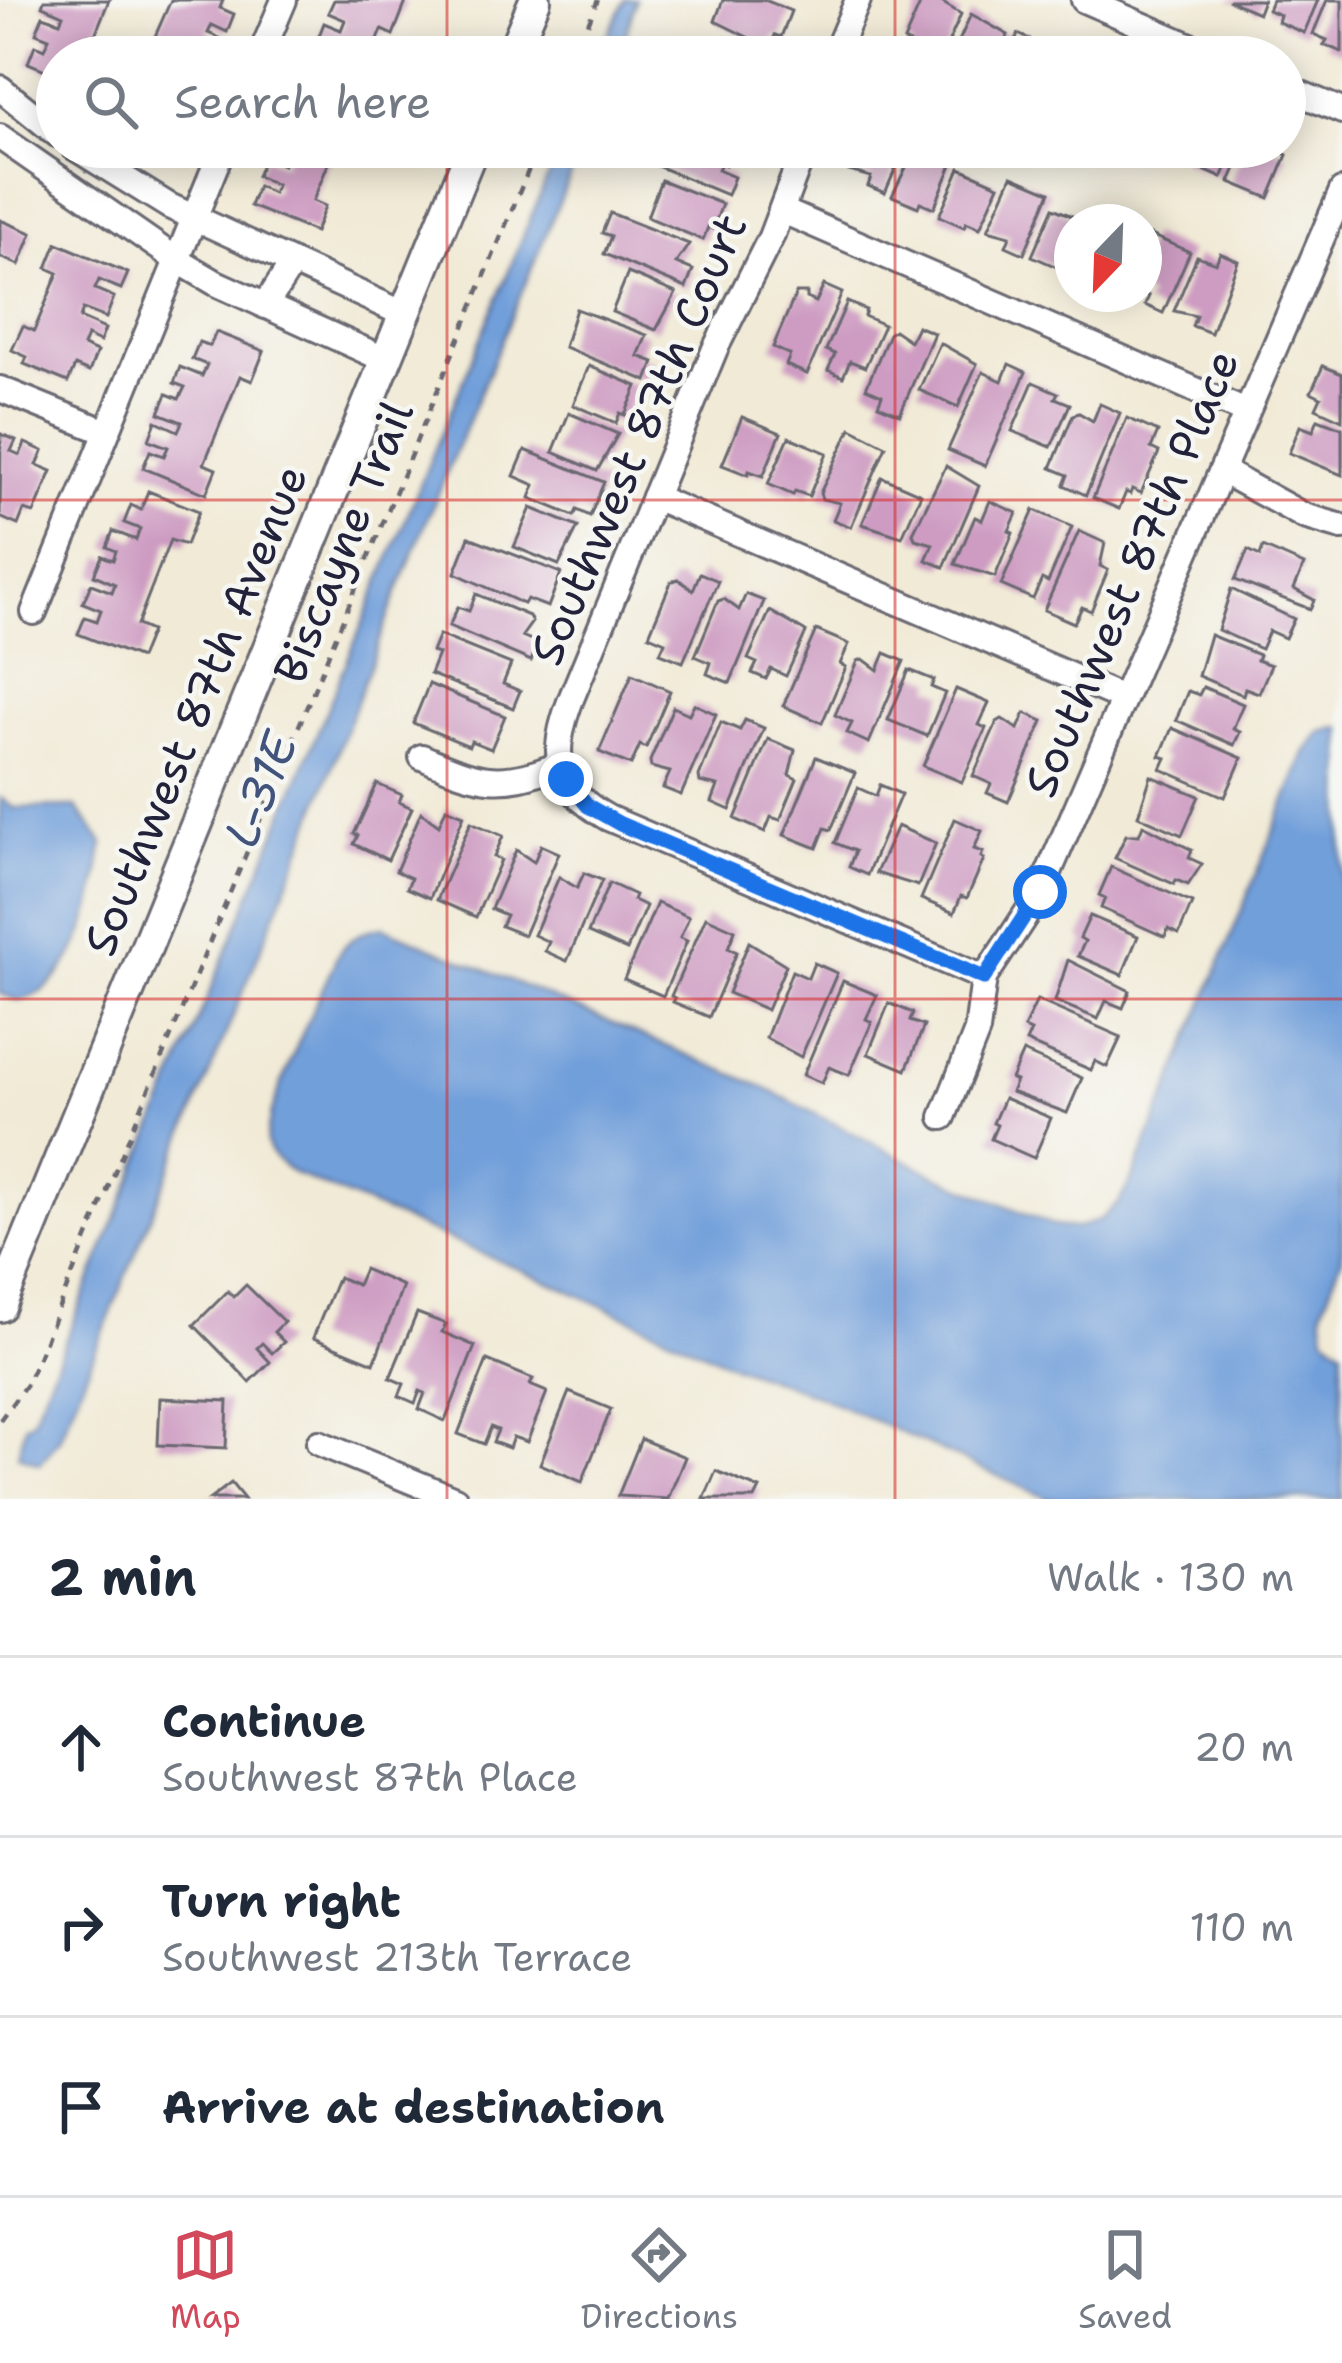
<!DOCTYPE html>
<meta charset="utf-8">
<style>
body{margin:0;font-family:"Shantell Sans",sans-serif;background:#f2f2f3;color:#1f2937}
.compass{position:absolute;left:1054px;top:204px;width:108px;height:108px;border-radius:50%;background:#fff;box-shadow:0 6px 30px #0003;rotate:203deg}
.stop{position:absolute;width:36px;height:36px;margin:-27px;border:9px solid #1a73e8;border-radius:50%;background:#fff}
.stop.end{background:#1a73e8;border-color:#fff;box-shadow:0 3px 12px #0008}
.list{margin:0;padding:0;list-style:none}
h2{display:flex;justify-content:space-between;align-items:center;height:156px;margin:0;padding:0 48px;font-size:51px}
h2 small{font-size:39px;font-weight:400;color:#747a83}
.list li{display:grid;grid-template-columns:78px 1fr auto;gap:36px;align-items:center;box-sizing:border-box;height:180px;padding:0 48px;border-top:3px solid #e0e1e3}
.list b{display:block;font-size:45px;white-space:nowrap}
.list p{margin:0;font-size:39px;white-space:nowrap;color:#747a83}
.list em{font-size:39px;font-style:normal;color:#747a83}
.icon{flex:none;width:66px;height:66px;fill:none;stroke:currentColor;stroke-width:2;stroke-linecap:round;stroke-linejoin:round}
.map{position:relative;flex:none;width:1342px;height:1499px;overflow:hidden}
.search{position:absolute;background:#fff;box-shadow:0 6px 30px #0003;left:36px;right:36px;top:36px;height:132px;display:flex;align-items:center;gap:30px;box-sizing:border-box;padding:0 42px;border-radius:66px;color:#747a83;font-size:45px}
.sheet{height:696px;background:#fff}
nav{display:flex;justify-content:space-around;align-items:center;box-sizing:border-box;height:168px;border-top:3px solid #e0e1e3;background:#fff;font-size:33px;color:#747a83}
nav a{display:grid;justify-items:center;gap:6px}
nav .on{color:#d1495b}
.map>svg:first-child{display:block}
.water{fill:#719fda;stroke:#4a608a;stroke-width:3}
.building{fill:#ce9cc2}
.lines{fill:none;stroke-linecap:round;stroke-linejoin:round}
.minor-casing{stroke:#6a6871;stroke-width:30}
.tertiary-casing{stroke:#6a6871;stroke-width:36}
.path{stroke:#6a6871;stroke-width:4.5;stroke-dasharray:9 9;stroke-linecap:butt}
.minor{stroke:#fff;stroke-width:24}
.tertiary{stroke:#fff;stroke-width:30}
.route{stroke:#1a73e8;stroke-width:15}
.grid{fill:none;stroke:#d62828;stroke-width:3;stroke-opacity:0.55}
.labels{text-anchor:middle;stroke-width:9;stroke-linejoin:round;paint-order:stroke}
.street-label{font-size:45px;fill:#22223b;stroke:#f6f6f2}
.water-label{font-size:48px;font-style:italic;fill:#42547b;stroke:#f6f6f2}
</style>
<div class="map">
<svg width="1342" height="1499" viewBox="0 0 1342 1499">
<rect width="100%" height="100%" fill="#f6f6f2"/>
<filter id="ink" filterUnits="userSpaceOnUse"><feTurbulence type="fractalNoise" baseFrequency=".00833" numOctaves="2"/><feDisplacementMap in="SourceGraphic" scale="24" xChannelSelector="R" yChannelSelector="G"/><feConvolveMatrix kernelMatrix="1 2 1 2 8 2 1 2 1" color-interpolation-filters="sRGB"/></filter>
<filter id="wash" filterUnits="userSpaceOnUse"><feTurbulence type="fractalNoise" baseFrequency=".004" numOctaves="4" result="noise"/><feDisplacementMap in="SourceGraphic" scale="48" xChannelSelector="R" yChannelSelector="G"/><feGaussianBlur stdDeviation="2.7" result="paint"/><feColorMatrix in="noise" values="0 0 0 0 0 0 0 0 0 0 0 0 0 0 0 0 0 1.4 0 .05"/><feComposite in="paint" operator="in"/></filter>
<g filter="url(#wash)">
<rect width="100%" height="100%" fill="#f1ead6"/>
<!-- water -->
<g class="water">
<polygon points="625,0 636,0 619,57 597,57"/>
<polygon points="560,147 582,147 398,590 297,861 59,1439 40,1464 18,1455 25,1424 32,1421"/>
<path d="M1342,727v530l-20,53 3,25 17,14v150h-293l-230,-103 -86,-31 -172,-78 -266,-113c-9,-7 -22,-15 -27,-26 -12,-25 57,-162 70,-194 13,-17 24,-24 45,-27l378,159 178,91 116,49 23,2 23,-9 18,-17 16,-29 171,-422 15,-19z"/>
<path d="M0,798l14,10 62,-1 27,36c-5,48 -18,111 -57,145 -6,6 -18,9 -26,13l-20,-7z"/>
</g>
<g id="blocks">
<!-- building -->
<g class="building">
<polygon points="44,0 109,0 86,57 57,57 57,75 28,63 35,45 44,49 49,38 36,33 43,16 60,22 63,15 42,6"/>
<polygon points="171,0 223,0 220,8 234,14 227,32 212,25 208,33 222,39 215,57 191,50 188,57 146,57"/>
<polygon points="334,0 402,0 406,2 393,35 382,30 371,57 305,57 310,45 315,46 324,23 341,30 345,20 328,13"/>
<polygon points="723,0 765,0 791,11 781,37 775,35 770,48 715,21"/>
<polygon points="922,0 938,0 961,14 942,57 908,57 913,45 904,41"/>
<polygon points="1228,0 1263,0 1258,13"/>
<polygon points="1272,0 1318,0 1304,33 1278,22 1280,15 1268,10"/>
<polygon points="1327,0 1342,0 1342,52 1324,45 1327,40 1313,34"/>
<polygon points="971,14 1008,35 999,57 952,57"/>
<polygon points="1018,34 1042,45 1041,48 1060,57 1008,57"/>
<polygon points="710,37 723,42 725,37 771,57 701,57"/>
<polygon points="266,147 335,147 313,201 325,206 315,232 250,206 258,186 273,193 277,185 257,176 265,157 283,165 287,156"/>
<polygon points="651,147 719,147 730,152 725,165 721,163 718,170 734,177 727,195 645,161"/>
<polygon points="859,147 905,147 885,193 868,186 871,177 849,171"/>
<polygon points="916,147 958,150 934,208 920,202 918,207 892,196"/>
<polygon points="1190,147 1235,147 1222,178 1183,161"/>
<polygon points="1245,147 1273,147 1287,155 1269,198 1230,182"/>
<polygon points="960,168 999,185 980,228 966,222 964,227 939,216"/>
<polygon points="1012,176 1050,192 1024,254 1006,246 1010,236 988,230"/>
<polygon points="661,180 722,204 713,229 708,227 703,240 647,217"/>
<polygon points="1053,208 1086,222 1072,222 1072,268 1059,262 1057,267 1032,256"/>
<polygon points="610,213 689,244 676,263 693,270 686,288 604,254 611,236 602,233"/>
<polygon points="0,220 32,233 19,265 0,257"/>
<polygon points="1151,235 1190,252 1163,313 1145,305 1149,296 1144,294 1144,252"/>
<polygon points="57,243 128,273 121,289 99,280 95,289 114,297 106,318 83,309 80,318 105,329 100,342 87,336 83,346 97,352 89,372 75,366 68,382 24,364 27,357 12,350 23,326 34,331 58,273 47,268"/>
<polygon points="1220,253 1238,261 1211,333 1192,326 1196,316 1174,311 1197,256 1216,263"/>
<polygon points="628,273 676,293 656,330 612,312"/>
<polygon points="824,285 842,293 807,374 786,365 790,355 773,347 796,293 807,293 807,298 816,302"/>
<polygon points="847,302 866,310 864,316 884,325 865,367 850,361 843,377 828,370 835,354 826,350"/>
<polygon points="576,309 647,335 638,356 654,362 647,381 564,347"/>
<polygon points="917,326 934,333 900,414 878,405 882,395 866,388 889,334 894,330 910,341"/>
<polygon points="216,332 264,351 252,381 240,376 204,464 216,469 206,494 143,468 150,451 164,456 168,447 149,440 156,421 178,431 182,422 159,413 167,394 179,399 185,387 174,383 180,367 202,376 207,365 192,359 199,342 210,346"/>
<polygon points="940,343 977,364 958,407 919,390"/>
<polygon points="1009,364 1026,372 985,466 948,450 983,372 1002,381"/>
<polygon points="589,366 637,386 625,415 620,413 616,423 573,405"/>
<polygon points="1323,366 1342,374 1342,420 1316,408 1321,397 1311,392"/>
<polygon points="1033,382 1058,393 1055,398 1070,404 1051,447 1012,431"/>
<polygon points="1100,404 1120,413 1086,495 1064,485 1068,475 1051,468 1073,415 1079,413 1093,421"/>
<polygon points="569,413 618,434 597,471 553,452"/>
<polygon points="742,417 781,433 763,476 749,471 748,475 722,465"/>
<polygon points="1127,418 1158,432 1151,448 1159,452 1141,493 1132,489 1130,494 1126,492 1119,509 1093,498"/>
<polygon points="1318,419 1342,428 1342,475 1289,453 1300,426 1313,431"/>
<polygon points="851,428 886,446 851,527 833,520 840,503 822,499 820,493"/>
<polygon points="1,434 16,440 11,451 20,455 25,443 43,451 37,465 52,471 34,513 24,510 18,525 0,517"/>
<polygon points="789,437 827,453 809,496 795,491 793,495 768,484"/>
<polygon points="525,450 604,482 590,516 577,510 574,516 530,498 535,485 514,476"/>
<polygon points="946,466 979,486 944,567 926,560 933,544 915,539 913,533"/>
<polygon points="882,477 921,494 902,537 862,524"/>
<polygon points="148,491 199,511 186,545 170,540 137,625 151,631 140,658 78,634 85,617 97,621 101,610 83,603 91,584 112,592 115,584 94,575 102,556 113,560 116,551 107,547 113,531 136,540 140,529 124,523 131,505 141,510"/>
<polygon points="990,501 1017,513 1009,531 1013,533 995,577 955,564 975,517 982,520"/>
<polygon points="531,508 578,527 559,565 514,547"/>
<polygon points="1034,510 1072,527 1048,582 1042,579 1033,599 1001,585"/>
<polygon points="1079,531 1105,543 1100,566 1108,570 1091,611 1082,607 1074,623 1044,610"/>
<polygon points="469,537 561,573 548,607 527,599 524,604 455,573"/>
<polygon points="1263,547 1304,565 1294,589 1314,600 1310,609 1235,580 1248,550 1260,556"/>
<polygon points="700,573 718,581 683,662 660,653 665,642 649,635 671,582 678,579 693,590"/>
<polygon points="1231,589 1294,619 1285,638 1269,631 1261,649 1218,630"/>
<polygon points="476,594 529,616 532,622 522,636 538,643 531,661 449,626 458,607 469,611"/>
<polygon points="746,594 764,601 730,683 707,674 711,663 695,656 718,601 724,599 739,610"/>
<polygon points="770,611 806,632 786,676 771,669 766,679 752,673 757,663 748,659"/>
<polygon points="816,630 849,644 840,664 846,667 822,723 783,706"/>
<polygon points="439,635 511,664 503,684 520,691 513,708 430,674 438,654 432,652"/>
<polygon points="1210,635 1259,655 1257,660 1271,665 1259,693 1245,688 1243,695 1198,676"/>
<polygon points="885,653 904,661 869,743 847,733 852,723 835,715 858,661 863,659 878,670"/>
<polygon points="909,670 934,680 931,687 945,693 927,736 888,720"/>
<polygon points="632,674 670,691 646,748 640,745 631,765 599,752"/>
<polygon points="429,684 505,716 491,749 471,741 469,746 413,723"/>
<polygon points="1203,687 1243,704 1233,729 1240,732 1234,745 1176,720 1188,691 1199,695"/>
<polygon points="956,689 989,703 979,725 986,728 962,782 923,766"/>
<polygon points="694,704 716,714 681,795 663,788 670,772 651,767 650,761 673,707 689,714"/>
<polygon points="1025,713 1043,721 1008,802 987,793 991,784 973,776 997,722 1002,719 1018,729"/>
<polygon points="745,720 764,728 730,810 712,802 718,786 700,782 699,776 721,722 740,730"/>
<polygon points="1172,728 1242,758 1225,797 1161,769 1166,758 1160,756"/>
<polygon points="768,739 795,750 789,775 797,779 780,820 771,817 765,832 735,819"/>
<polygon points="816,757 855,773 831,830 825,828 817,848 784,835"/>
<polygon points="1151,776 1199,796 1182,835 1138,816"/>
<polygon points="377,784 402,795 399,802 412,808 388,860 354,844 358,835 354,834"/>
<polygon points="880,785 901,794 867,875 849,867 855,851 835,843 858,788 876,796"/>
<polygon points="446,808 464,815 430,898 407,888 411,878 396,871 421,812 439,825"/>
<polygon points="955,819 982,831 974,849 983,852 981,857 984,859 967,898 961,896 954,913 921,899"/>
<polygon points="471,822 503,836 494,857 501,860 476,917 437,900"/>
<polygon points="1143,825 1192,850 1189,858 1202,864 1188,885 1176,880 1174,884 1115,858 1126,835 1139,835"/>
<polygon points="897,826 936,843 918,886 876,873"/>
<polygon points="541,845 559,853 524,935 501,926 506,915 491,909 516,850 534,862"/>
<polygon points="1111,867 1192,903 1179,934 1168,929 1165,937 1101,908 1105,898 1099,895"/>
<polygon points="584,873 602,880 567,961 545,951 549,942 534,935 559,877 577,888"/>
<polygon points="609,883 635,895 633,900 646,906 627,950 588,933"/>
<polygon points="657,903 689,917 680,938 687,941 663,996 624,979"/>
<polygon points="1090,916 1138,936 1122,975 1078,956 1085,941 1080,938"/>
<polygon points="706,917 735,930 728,948 737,952 709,1017 673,1002 675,998 671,996"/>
<polygon points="749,942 786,965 767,1010 728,993"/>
<polygon points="1068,960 1130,991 1123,1008 1106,1001 1098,1019 1055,1001"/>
<polygon points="814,963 837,973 801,1057 766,1038 792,971 808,978"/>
<polygon points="843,981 877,995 866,1019 872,1022 849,1075 829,1067 822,1083 803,1075"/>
<polygon points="1037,1000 1121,1037 1107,1067 1095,1061 1091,1070 1026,1042 1031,1031 1024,1028"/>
<polygon points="889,1003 913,1013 910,1021 924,1026 906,1070 868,1054"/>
<polygon points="1023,1052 1082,1078 1067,1113 1011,1092 1016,1081 1011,1079"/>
<polygon points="1004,1098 1051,1118 1034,1158 991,1139 997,1125 993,1123"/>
<polygon points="364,1269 403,1286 374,1363 313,1338 338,1277 357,1285"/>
<polygon points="246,1285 284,1322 274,1332 284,1342 272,1353 262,1343 257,1348 270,1362 250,1382 194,1325 228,1291 234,1297"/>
<polygon points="417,1313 446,1324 442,1332 475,1346 445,1421 419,1409 425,1393 420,1391 415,1403 399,1396 404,1384 390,1378"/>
<polygon points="487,1360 533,1379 530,1385 547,1392 527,1442 513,1437 509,1448 493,1442 498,1430 491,1427 484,1444 458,1434"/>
<polygon points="569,1392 611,1409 582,1482 540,1464"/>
<polygon points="160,1398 228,1401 226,1448 158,1445"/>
<polygon points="641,1439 685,1457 668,1499 618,1496"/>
<polygon points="716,1471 760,1489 755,1499 704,1499"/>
<polygon points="231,1483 244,1499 210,1499"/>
</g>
</g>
</g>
<g filter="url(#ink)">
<use href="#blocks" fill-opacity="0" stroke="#6a6871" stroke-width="3"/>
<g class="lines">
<defs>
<g id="minor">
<polyline points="1084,0 1216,57"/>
<polyline points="260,57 284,0"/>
<polyline points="834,57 858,0"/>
<polyline points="1285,87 1342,111"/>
<polyline points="0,88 57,134"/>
<polyline points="0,137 177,260 216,283 386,360"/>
<polyline points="74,147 169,206 404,314"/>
<path d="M805,147l-34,90 -56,112 -144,350c-21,55 -18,88 37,119l376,160"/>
<polyline points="783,211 1246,412"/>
<polyline points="265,306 292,264"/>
<polyline points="0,389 106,432"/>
<polyline points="1222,471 1304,516 1342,527"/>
<polyline points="654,497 1122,698"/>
<polyline points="34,612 223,147"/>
<path d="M422,757c55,24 78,32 136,8"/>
<polyline points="943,1117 977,1031 984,978 1040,893 1342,191"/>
<polyline points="319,1443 455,1499"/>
</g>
<g id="tertiary">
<polyline points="511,57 535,0"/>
<polyline points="0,1306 473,147"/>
</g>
</defs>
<!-- minor casing -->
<use href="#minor" class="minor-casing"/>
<!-- tertiary casing -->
<use href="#tertiary" class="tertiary-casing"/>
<!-- path -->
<g class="path">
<polyline points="574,57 598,0"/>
<polyline points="0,1420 28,1382 538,147"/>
</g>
<!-- minor -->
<use href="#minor" class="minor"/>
<!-- tertiary -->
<use href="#tertiary" class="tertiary"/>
</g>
</g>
<g class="lines" filter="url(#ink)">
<!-- route -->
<polyline class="route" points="566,779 588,806 620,824 984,978 1040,892"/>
</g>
<!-- grid -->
<path class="grid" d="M447,0v57M895,0v57M447,147v1352M895,147v1352M0,500h1342M0,999h1342"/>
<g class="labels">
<!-- street labels -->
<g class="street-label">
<text transform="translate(638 439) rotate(-67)" y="16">Southwest 87th Court</text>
<text transform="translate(343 542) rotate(-68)" y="16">Biscayne Trail</text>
<text transform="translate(1131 573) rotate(-67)" y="16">Southwest 87th Place</text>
<text transform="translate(195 710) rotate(-68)" y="16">Southwest 87th Avenue</text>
</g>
<!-- water labels -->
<g class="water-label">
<text transform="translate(260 790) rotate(-68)" y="17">L-31E</text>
</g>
</g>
</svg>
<svg class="compass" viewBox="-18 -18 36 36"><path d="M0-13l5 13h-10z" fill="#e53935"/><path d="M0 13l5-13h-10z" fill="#747a83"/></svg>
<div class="stop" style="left:1040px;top:892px"></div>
<div class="stop end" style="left:566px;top:779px"></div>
<div class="search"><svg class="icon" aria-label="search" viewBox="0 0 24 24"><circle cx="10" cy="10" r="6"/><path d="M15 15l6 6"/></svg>Search here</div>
</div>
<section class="sheet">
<h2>2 min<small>Walk · 130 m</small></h2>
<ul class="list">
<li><svg class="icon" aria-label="ahead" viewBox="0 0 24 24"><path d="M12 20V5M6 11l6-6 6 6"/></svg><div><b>Continue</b><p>Southwest 87th Place</p></div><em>20 m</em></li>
<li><svg class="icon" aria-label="right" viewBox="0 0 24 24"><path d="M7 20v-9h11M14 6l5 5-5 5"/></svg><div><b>Turn right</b><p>Southwest 213th Terrace</p></div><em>110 m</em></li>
<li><svg class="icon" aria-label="arrive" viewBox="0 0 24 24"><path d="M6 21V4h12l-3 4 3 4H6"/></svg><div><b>Arrive at destination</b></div></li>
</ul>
</section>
<nav>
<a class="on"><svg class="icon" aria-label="map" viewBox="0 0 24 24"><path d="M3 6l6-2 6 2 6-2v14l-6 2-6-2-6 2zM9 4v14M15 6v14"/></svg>Map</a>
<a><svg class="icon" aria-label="directions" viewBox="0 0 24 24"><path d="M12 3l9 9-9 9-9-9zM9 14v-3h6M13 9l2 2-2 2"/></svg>Directions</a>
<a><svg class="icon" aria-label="saved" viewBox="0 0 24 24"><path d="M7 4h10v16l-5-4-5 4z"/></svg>Saved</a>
</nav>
